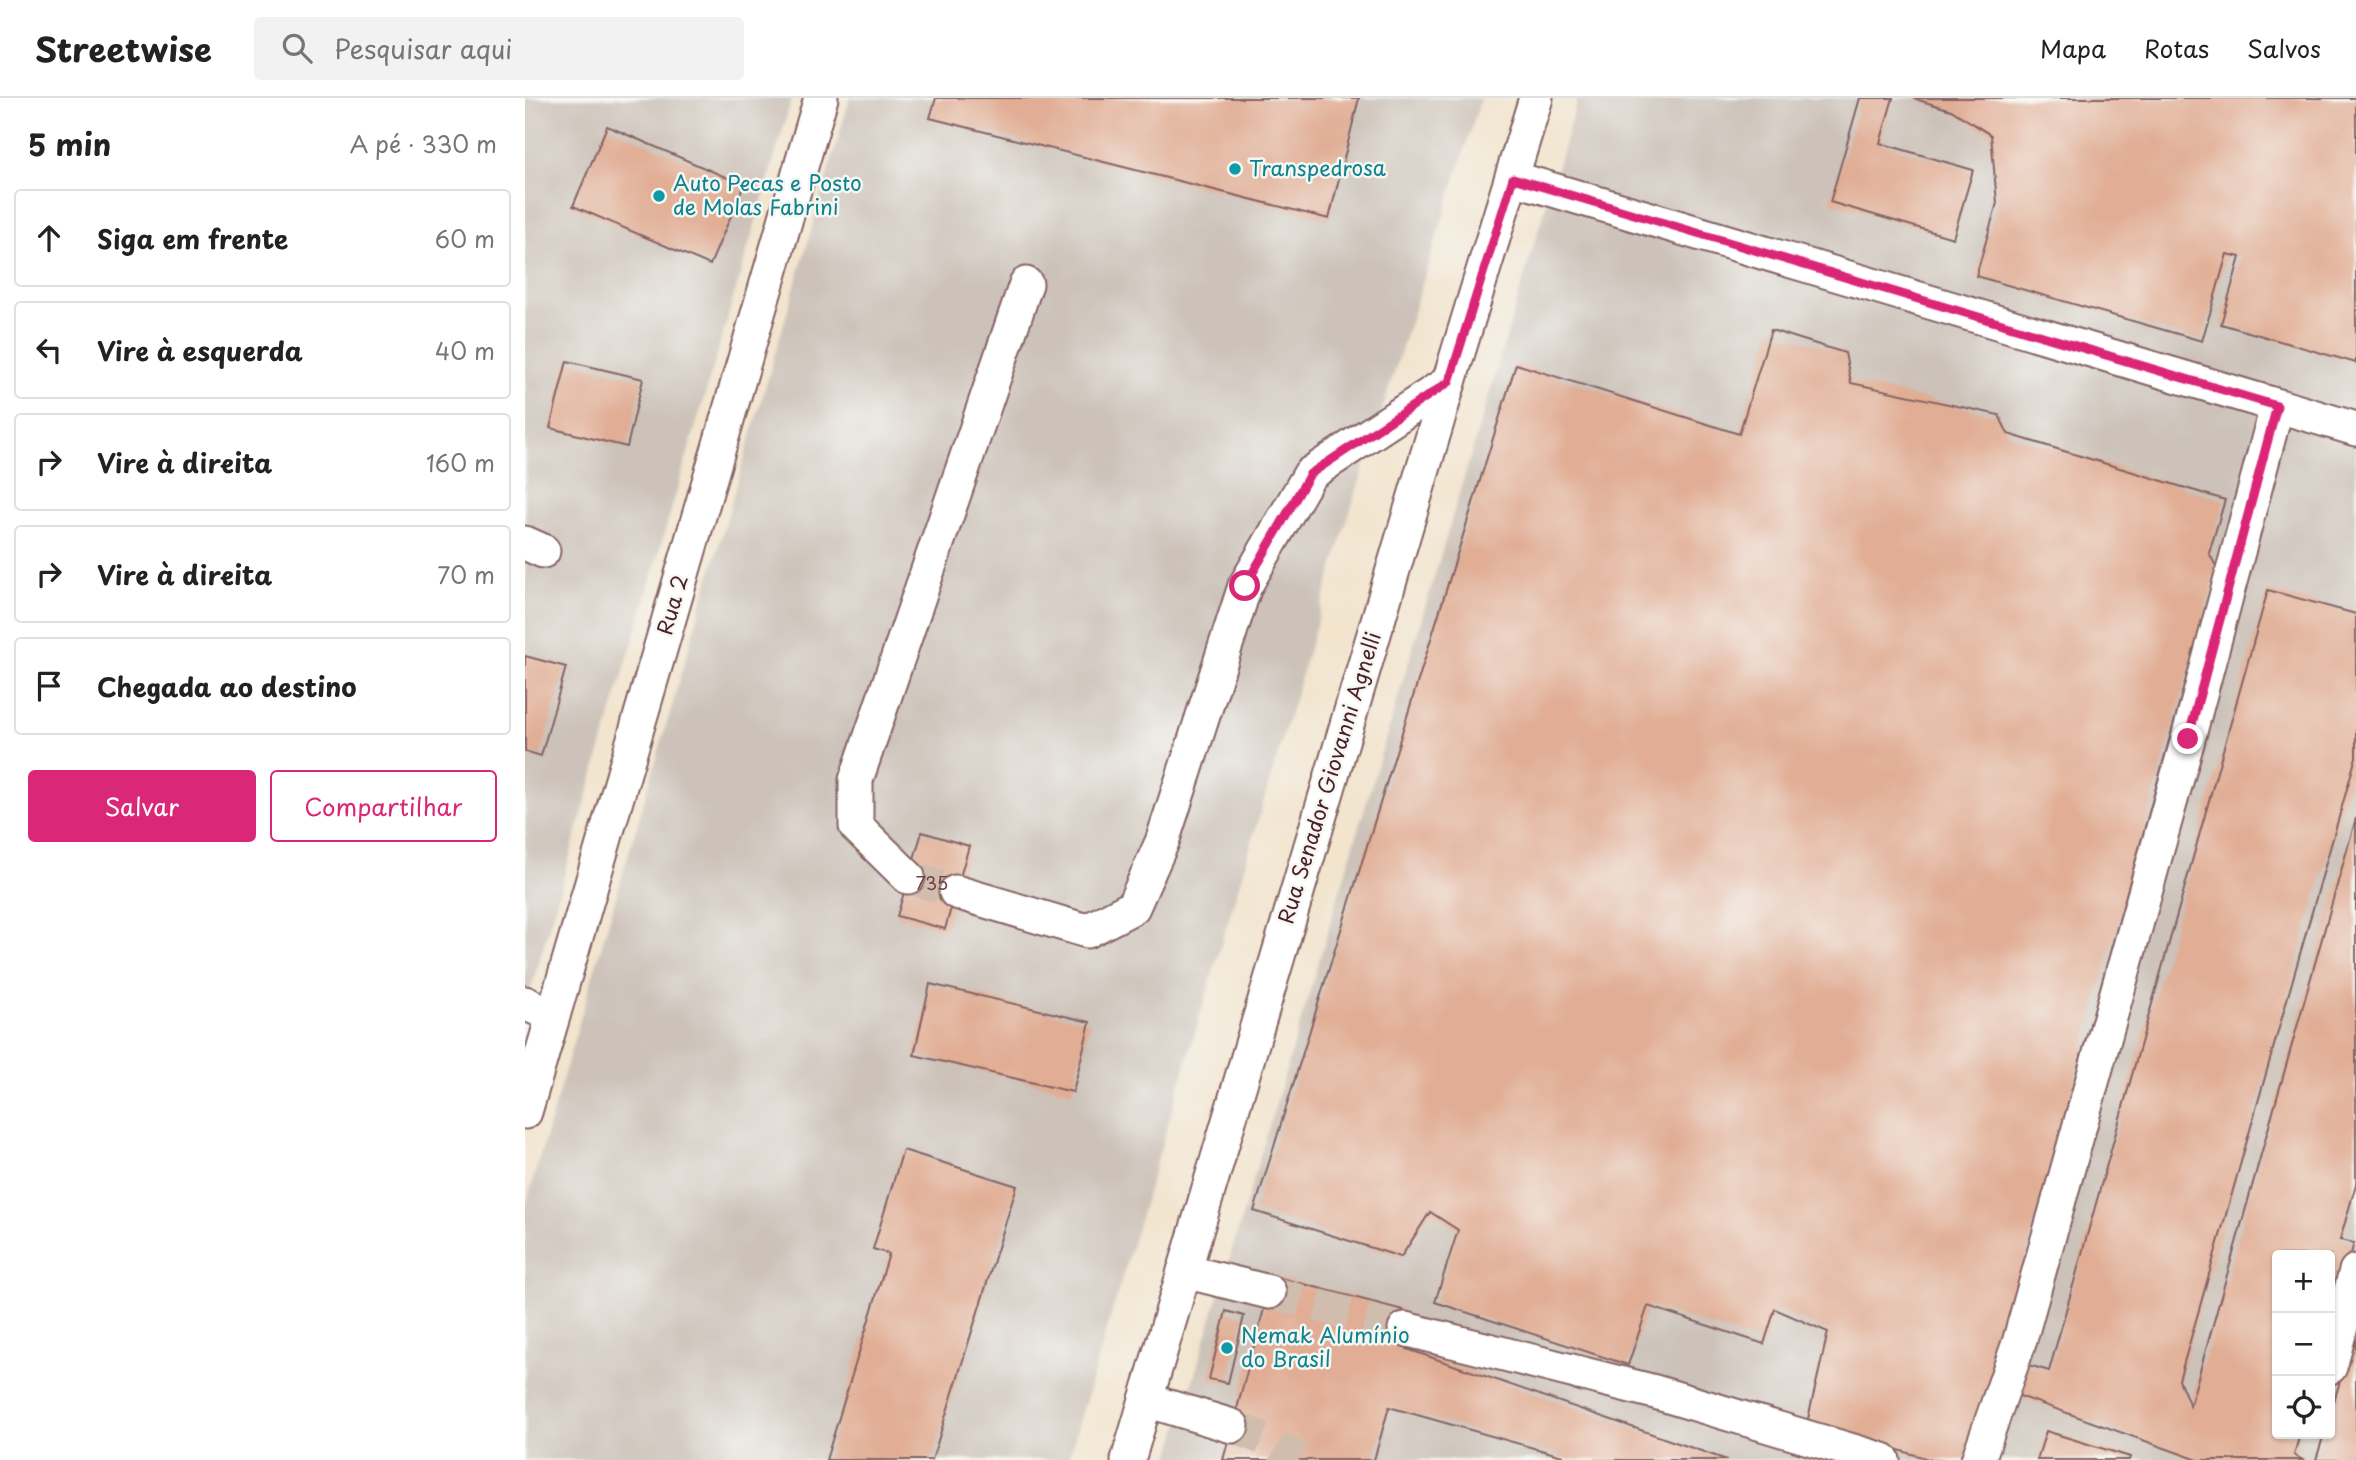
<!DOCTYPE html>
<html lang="pt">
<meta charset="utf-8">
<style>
body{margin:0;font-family:"Playpen Sans",sans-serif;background:#f2f2f2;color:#222}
.controls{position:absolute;right:21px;bottom:21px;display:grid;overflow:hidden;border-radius:7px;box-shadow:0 2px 5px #0004}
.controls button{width:63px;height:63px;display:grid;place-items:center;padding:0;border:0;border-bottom:2px solid #e0e0e0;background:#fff;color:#222;font:35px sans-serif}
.stop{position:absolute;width:21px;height:21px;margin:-16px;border:5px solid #db2777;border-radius:50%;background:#fff}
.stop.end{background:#db2777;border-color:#fff;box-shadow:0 2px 7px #0008}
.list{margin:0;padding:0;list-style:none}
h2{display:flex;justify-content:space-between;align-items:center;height:91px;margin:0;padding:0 28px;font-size:30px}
h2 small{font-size:23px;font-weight:400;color:#767676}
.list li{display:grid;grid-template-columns:46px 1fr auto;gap:21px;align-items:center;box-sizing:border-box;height:98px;margin:0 14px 14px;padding:0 14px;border:2px solid #e0e0e0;border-radius:7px}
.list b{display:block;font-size:26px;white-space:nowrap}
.list em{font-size:23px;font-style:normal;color:#767676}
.actions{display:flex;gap:14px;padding:21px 28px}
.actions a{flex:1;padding:16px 0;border:2px solid #db2777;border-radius:7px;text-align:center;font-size:24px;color:#db2777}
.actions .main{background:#db2777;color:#fff}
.icon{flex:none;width:38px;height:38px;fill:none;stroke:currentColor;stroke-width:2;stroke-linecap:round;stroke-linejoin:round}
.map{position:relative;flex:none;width:1831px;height:1362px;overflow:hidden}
header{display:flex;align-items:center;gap:42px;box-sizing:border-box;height:98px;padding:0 35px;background:#fff;border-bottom:2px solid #e0e0e0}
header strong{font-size:33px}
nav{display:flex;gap:38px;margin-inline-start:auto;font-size:24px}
.search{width:490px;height:63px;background:#f2f2f2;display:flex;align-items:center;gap:18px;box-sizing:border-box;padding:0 24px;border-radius:7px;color:#767676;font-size:26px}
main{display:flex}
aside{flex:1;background:#fff}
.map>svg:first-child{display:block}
.industrial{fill:#ccc2b9;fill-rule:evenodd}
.building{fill:#e1ad94}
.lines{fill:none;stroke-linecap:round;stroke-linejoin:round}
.minor-tunnel{stroke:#d0bdad;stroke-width:33;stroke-dasharray:33 17;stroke-linecap:butt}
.minor-casing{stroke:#856464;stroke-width:37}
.minor{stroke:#fff;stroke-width:33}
.route{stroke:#db2777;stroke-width:9}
.culture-dot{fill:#0f9aa8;stroke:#f6f6f2;stroke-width:2.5}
.labels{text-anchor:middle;stroke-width:5;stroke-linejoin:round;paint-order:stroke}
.number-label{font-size:18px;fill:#704245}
.culture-label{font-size:21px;fill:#0d838f;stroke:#f6f6f2;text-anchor:start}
.street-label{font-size:21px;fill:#4a1f2b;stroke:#f6f6f2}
</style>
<header>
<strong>Streetwise</strong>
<div class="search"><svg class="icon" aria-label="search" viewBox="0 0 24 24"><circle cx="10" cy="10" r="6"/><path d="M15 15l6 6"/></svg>Pesquisar aqui</div>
<nav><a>Mapa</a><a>Rotas</a><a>Salvos</a></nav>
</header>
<main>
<aside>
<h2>5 min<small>A pé · 330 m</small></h2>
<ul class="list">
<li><svg class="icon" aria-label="ahead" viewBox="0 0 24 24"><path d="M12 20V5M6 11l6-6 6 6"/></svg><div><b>Siga em frente</b></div><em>60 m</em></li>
<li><svg class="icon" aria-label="left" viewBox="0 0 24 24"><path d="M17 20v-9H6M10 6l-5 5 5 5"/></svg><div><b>Vire à esquerda</b></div><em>40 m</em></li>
<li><svg class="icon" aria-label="right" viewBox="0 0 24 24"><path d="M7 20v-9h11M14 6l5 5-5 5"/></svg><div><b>Vire à direita</b></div><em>160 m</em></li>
<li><svg class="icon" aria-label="right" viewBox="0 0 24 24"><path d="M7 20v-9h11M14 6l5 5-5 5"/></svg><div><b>Vire à direita</b></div><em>70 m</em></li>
<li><svg class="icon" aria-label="arrive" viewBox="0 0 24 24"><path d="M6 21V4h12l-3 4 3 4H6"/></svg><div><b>Chegada ao destino</b></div></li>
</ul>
<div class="actions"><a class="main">Salvar</a><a>Compartilhar</a></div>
</aside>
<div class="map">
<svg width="1831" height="1362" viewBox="0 0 1831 1362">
<rect width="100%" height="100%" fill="#f6f6f2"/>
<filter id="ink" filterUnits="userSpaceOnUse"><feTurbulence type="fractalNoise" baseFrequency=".0143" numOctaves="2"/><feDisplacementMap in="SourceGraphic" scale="14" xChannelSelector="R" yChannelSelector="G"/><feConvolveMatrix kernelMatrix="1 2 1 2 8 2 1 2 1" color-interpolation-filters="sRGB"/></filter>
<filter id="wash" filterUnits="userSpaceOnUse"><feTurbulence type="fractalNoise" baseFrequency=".00686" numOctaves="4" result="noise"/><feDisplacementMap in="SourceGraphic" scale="28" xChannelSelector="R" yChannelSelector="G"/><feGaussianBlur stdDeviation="1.57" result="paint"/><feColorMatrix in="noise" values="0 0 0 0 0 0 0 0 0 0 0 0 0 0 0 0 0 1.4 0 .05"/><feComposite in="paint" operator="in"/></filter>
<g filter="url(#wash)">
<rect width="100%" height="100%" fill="#f2e4cd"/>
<!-- industrial -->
<g class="industrial">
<polygon points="0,0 267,0 0,911"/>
<polygon points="325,0 956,0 822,423 543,1362 0,1362 0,1109"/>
<path d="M1053,0h778v1362h-1187zM1752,1157h53v179h-53z"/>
</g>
<g id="blocks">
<!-- building -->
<g class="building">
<polygon points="411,0 834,0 804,121 405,20"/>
<polygon points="1335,0 1368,0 1355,45 1448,72 1428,140 1305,104"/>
<polygon points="1387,0 1831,0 1831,265 1696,226 1715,159 1702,156 1677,243 1451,178 1472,105 1466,37 1426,12"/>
<polygon points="82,28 219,87 185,167 48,108"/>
<polygon points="1246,232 1320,255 1326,285 1474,317 1483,336 1700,402 1684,455 1692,470 1473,1258 1524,1273 1743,492 1831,516 1831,659 1654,1282 1665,1308 1831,720 1831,1086 1815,1142 1829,1145 1806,1227 1805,1157 1752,1157 1752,1336 1775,1336 1769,1357 1778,1362 1673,1362 1467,1288 1441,1362 1407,1362 1282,1325 1303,1234 1250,1211 1239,1246 1123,1208 1103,1267 910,1204 933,1132 905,1114 876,1159 729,1113 991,266 1214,336"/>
<polygon points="42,263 118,281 102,349 25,330"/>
<polygon points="0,558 41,569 16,658 0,653"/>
<polygon points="397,734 444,748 420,831 372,818"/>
<polygon points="405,886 565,924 548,994 389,957"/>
<polygon points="378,1052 492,1088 407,1362 301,1362 364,1156 348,1151"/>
<polygon points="748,1178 878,1212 882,1251 1202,1362 1035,1362 1037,1358 864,1309 849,1362 698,1362"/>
<polygon points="701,1213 719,1218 703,1285 684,1281"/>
<polygon points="1831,1231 1831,1362 1791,1362 1799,1336 1805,1336 1805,1316"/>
<polygon points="1521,1333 1605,1359 1604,1362 1512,1362"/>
</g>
</g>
</g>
<g filter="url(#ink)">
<use href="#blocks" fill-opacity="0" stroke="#856464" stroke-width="2"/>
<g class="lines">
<!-- minor-tunnel -->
<g class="minor-tunnel">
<polyline points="383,779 431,794"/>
<polyline points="744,1194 880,1231"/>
<polyline points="707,1328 746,1344 774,1362"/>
</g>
<defs>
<g id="minor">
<polyline points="988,80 1831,331"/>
<polyline points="0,445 18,453"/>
<polyline points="383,779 331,728 331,682 501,186"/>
<polyline points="431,794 562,833 608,809 637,744 720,488 785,376 924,284"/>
<polyline points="0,905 28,918"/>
<polyline points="0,1014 296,0"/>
<polyline points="659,1173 744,1194"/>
<polyline points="880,1231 1130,1294 1358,1362"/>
<polyline points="1805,1269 1831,1173"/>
<polyline points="621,1302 707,1328"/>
<polyline points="603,1362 924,284 1011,0"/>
<polyline points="1453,1362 1494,1245 1663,641 1752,308"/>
</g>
</defs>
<!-- minor casing -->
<use href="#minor" class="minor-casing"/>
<!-- minor -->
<use href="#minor" class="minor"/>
</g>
</g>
<g class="lines" filter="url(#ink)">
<!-- route -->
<polyline class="route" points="720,488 785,376 924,284 988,80 1752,308 1663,641"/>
</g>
<!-- markers -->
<g class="culture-dot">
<circle cx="710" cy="71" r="7"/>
<circle cx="134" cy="98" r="7"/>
<circle cx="702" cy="1250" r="7"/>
</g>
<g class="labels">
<!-- number labels -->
<g class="number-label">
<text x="407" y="792">735</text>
</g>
<!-- culture labels -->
<g class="culture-label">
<text x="724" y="78">Transpedrosa</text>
<text x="148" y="93">Auto Pecas e Posto<tspan x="148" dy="24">de Molas Fabrini</tspan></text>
<text x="716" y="1245">Nemak Alumínio<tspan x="716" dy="24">do Brasil</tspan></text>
</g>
<!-- street labels -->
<g class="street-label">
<text transform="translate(148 507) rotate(-74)" y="7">Rua 2</text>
<text transform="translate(805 680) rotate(-73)" y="7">Rua Senador Giovanni Agnelli</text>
</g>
</g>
</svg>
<div class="controls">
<button>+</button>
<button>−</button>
<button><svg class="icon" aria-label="locate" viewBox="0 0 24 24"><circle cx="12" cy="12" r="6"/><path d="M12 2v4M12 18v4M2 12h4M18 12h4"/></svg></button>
</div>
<div class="stop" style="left:720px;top:488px"></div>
<div class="stop end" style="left:1663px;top:641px"></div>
</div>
</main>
